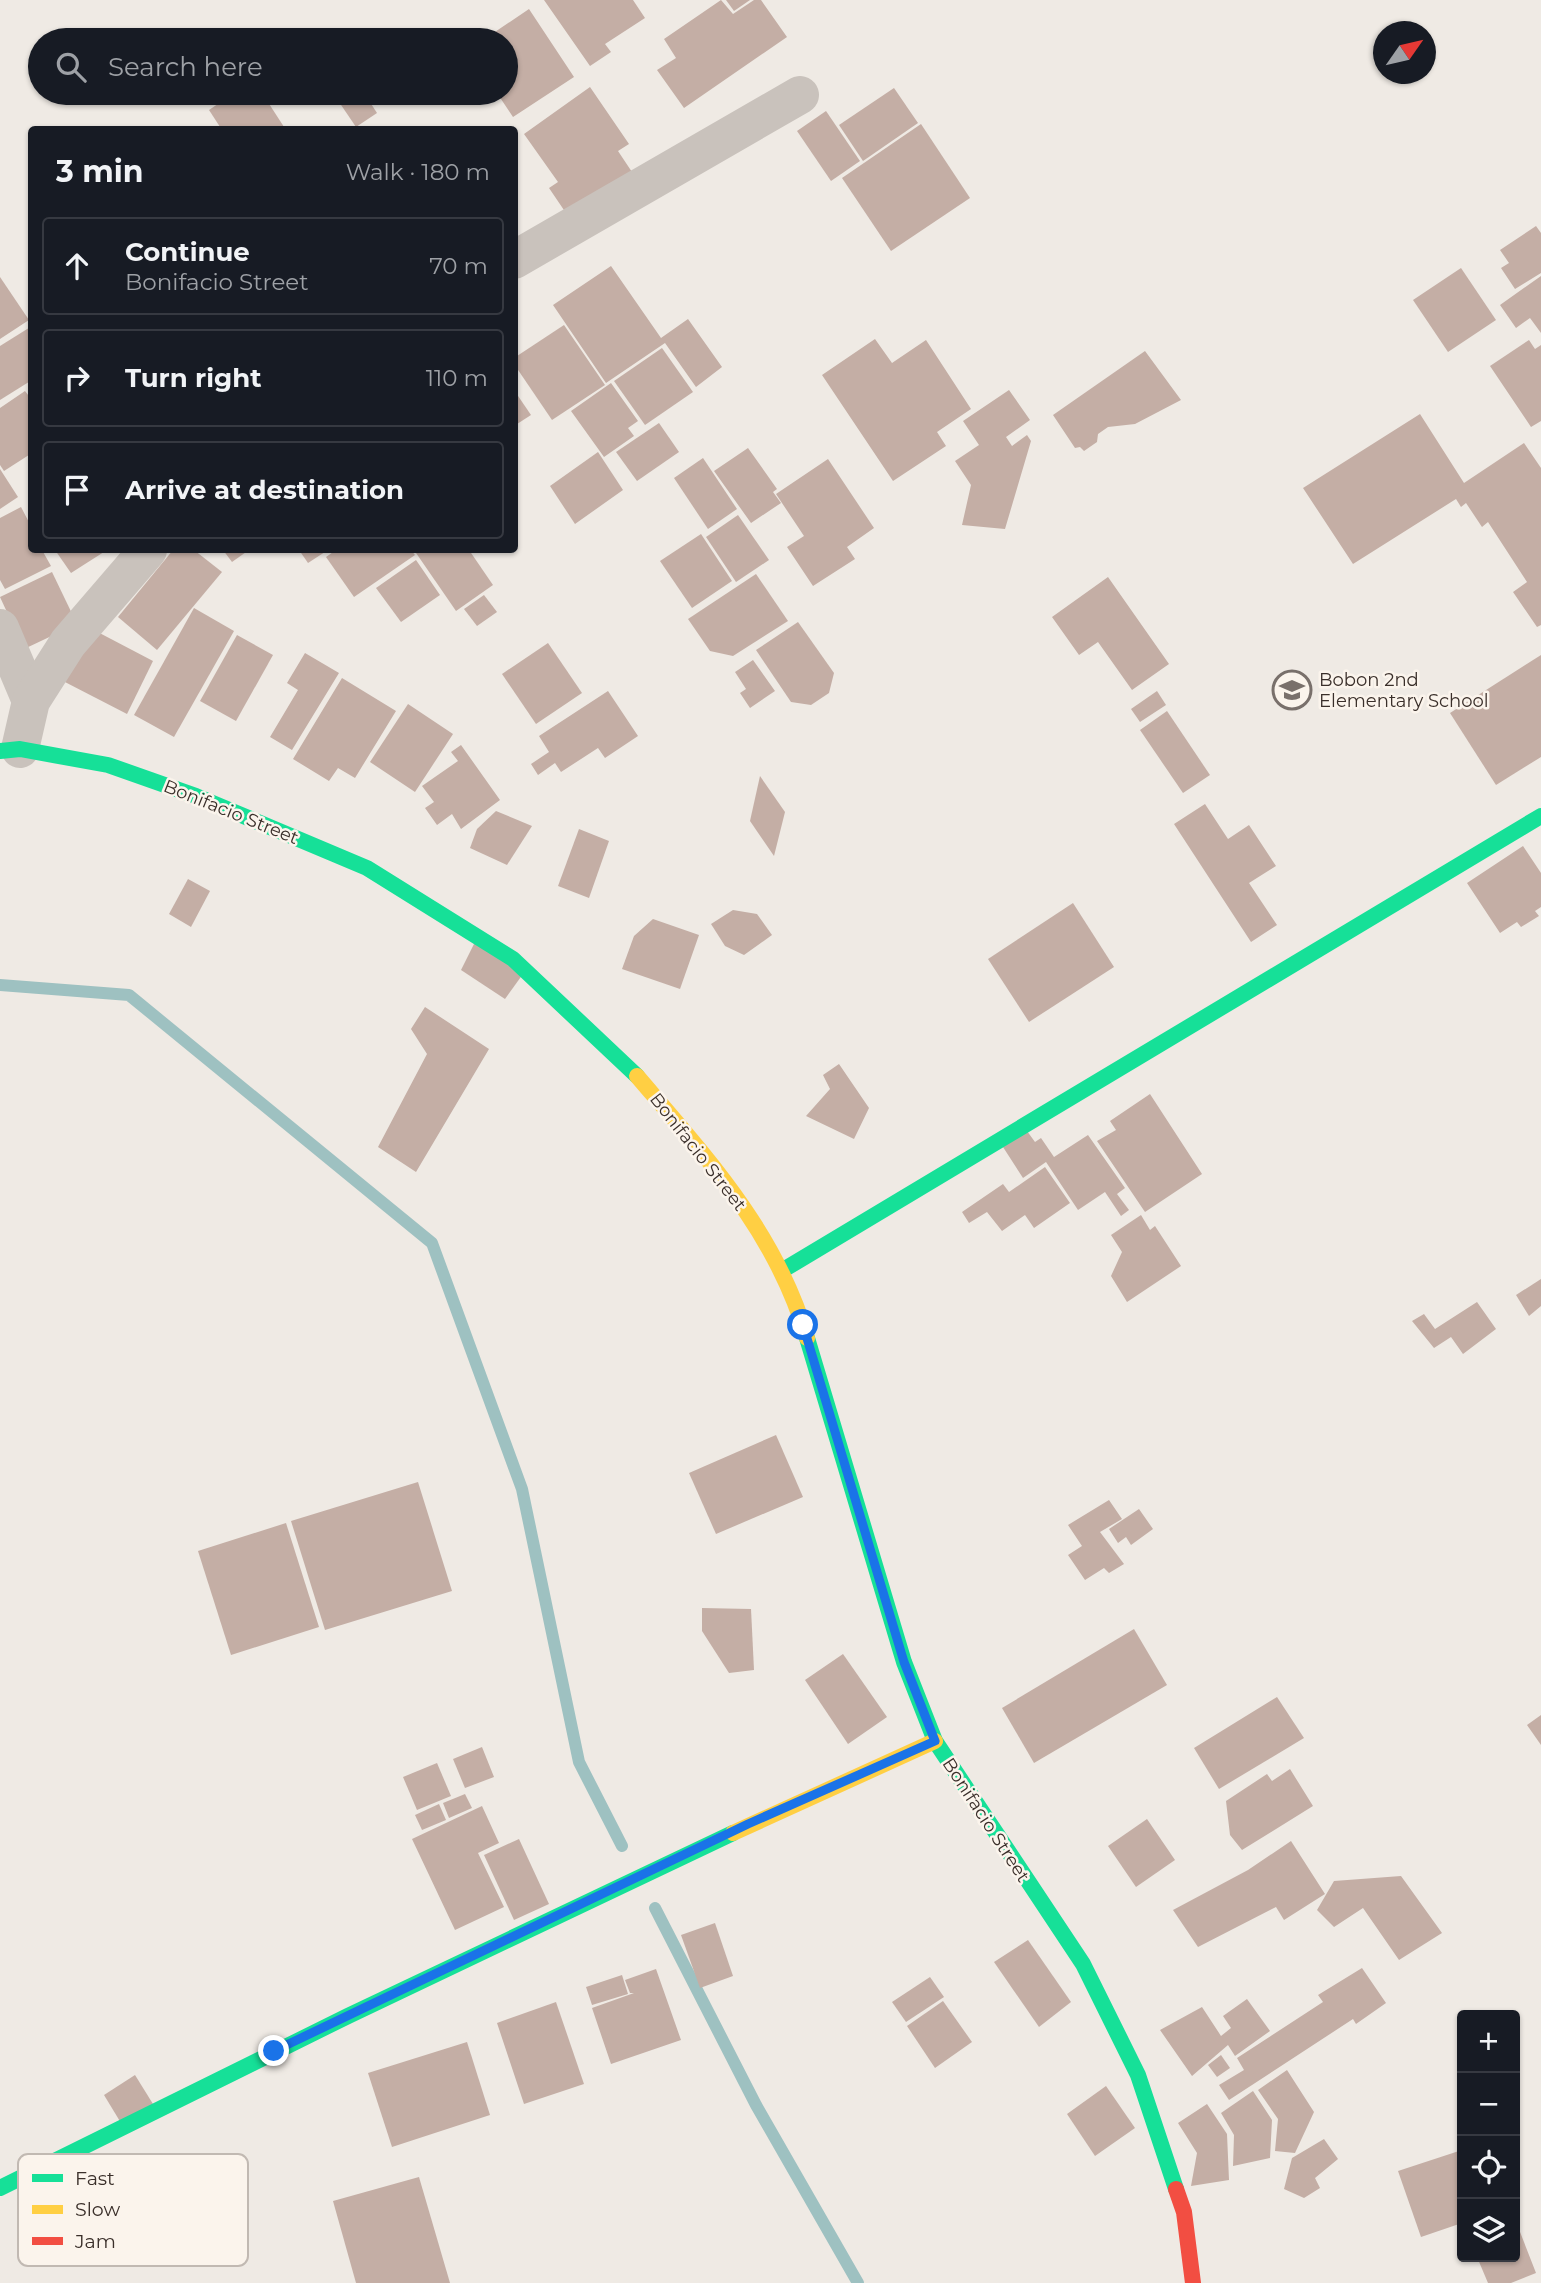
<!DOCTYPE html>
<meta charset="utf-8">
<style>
body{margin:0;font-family:Montserrat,sans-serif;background:#20242c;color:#f1f3f6}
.controls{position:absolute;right:21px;bottom:21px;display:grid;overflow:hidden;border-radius:7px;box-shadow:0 2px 5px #0004}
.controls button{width:63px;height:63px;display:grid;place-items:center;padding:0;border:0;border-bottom:2px solid #363941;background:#171b24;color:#f1f3f6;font:35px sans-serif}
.compass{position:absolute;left:1373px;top:21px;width:63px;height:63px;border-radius:50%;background:#171b24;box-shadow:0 2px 5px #0004;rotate:56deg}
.stop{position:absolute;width:21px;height:21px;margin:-16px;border:5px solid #1a73e8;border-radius:50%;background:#fff}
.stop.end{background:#1a73e8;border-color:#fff;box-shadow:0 2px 7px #0008}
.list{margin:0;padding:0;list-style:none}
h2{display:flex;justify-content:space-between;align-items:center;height:91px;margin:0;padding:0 28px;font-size:30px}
h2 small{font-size:23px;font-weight:400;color:#9ea1a6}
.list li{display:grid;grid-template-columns:46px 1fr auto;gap:21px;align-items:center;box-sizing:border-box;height:98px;margin:0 14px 14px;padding:0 14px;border:2px solid #363941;border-radius:7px}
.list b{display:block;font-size:26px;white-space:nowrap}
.list p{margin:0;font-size:23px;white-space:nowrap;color:#9ea1a6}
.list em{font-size:23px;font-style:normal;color:#9ea1a6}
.icon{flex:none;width:38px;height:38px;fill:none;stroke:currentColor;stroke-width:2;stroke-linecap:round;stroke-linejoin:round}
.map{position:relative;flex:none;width:1541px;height:2283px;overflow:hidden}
.search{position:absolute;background:#171b24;box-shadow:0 2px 5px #0004;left:28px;top:28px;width:490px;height:77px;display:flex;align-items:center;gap:18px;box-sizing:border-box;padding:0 24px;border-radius:38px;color:#9ea1a6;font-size:26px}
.panel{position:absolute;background:#171b24;box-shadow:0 2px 5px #0004;left:28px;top:126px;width:490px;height:427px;border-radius:7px}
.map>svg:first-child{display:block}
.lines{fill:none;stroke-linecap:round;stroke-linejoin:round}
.stream{stroke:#9ec1c1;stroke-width:12}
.building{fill:#c4aea5}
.street{stroke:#c9c2bc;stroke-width:38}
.fast{stroke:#16e098;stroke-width:16}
.slow{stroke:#ffcf43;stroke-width:16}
.jam{stroke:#f24e42;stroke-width:16}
.route{stroke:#1a73e8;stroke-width:9}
.labels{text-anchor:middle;stroke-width:5;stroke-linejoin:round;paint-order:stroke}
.poi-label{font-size:18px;fill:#3a2f2a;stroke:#fbf4ec;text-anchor:start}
.street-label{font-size:18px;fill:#3a2f2a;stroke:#fbf4ec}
.key{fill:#fbf4ec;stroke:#c1b9b2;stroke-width:2}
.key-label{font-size:19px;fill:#3a2f2a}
</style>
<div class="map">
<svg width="1541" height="2283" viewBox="0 0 1541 2283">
<rect width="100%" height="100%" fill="#efeae4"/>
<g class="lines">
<!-- stream -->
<g class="stream">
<polyline points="0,985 129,995 432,1243 522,1489 579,1762 622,1846"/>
<polyline points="655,1908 756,2105 858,2283"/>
</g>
</g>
<!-- building -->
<g class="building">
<polygon points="544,0 633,0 645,18 605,44 611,52 590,66"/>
<polygon points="721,0 733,14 754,0 761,0 787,37 684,108 657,70 676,58 664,39"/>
<polygon points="726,0 750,0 734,11"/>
<polygon points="529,9 574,77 513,117 497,93 506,93 506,40 483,40"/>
<polygon points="590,87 629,144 618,151 632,172 568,216 549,188 558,182 524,134"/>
<polygon points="894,88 918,123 863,161 839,125"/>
<polygon points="234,93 262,93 286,130 222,130 209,110"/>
<polygon points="346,93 364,93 377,113 356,127 337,99"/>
<polygon points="826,111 860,161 831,181 797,131"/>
<polygon points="921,124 970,198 891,251 842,178"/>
<polygon points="1536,226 1541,233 1541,273 1515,289 1501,268 1509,263 1500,250"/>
<polygon points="611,266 661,338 688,319 722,367 696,387 665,343 606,383 553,305"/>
<polygon points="1461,268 1496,320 1448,352 1413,300"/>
<polygon points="1541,276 1541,333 1530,318 1516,328 1500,305"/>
<polygon points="0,277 29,320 0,339"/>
<polygon points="564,325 605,385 552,420 514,364 514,358"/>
<polygon points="32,326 32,380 0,400 0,346"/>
<polygon points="875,339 892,363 926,340 971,409 937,432 946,446 893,481 822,375"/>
<polygon points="1529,340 1535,349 1541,345 1541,421 1531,427 1490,366"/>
<polygon points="662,348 693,392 645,425 614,381"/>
<polygon points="1145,351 1181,400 1135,424 1108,427 1098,434 1097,442 1084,451 1080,447 1075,448 1053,415"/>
<polygon points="611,383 638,421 628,428 634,436 604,457 571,411"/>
<polygon points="514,390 531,415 514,426"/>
<polygon points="1009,390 1030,420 1006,437 1012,446 1027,435 1031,441 1005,529 962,525 971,485 955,461 979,445 963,421"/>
<polygon points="25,391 32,400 32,453 4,471 0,465 0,408"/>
<polygon points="1420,414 1464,483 1524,443 1541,468 1541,625 1537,627 1513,592 1527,582 1488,522 1482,527 1466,503 1461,507 1456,499 1353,564 1303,488"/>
<polygon points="659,423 679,452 637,481 616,452"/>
<polygon points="748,448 777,489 773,492 781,503 751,523 714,471"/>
<polygon points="598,452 623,490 575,524 550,486"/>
<polygon points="703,458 737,509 708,529 674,478"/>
<polygon points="828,459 874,528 847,547 855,559 813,586 787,547 804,536 776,494"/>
<polygon points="0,469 18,497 0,509"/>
<polygon points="21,507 32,528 32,550 42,550 51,566 5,589 0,580 0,518"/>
<polygon points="738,515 769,560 736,582 706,537"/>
<polygon points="701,534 732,581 692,608 660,561"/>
<polygon points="55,550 107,550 71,573"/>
<polygon points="173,550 194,550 222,572 157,650 118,617"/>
<polygon points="223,550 249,550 232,562"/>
<polygon points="299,550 328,550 308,563"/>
<polygon points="336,550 411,550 415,555 354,597 326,557"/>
<polygon points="414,550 469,550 493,585 456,611"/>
<polygon points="416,560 440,595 401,622 376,588"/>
<polygon points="52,572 77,624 24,649 0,597"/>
<polygon points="756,574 788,621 733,656 710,651 688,619"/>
<polygon points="1108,577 1169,664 1132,690 1098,642 1079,655 1052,617"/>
<polygon points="484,595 497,612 477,626 464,609"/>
<polygon points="194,608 234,631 174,737 134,715"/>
<polygon points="798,622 834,673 829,693 811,705 791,702 756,650"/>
<polygon points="90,628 153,661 127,714 63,681"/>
<polygon points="237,635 273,655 236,721 200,701"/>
<polygon points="548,643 582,693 536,724 502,674"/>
<polygon points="305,653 339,673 292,750 270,737 298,690 287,683"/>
<polygon points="1541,655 1541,757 1496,785 1450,713"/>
<polygon points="753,660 775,691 750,708 740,693 746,689 735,672"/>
<polygon points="342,678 396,711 355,778 338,768 329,781 293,759"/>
<polygon points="608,691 638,736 605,758 598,748 561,772 555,763 538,775 531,764 549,752 539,736"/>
<polygon points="1157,691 1166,705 1140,722 1131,709"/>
<polygon points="408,704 453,734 415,792 370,762"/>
<polygon points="1167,711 1210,775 1183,793 1140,730"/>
<polygon points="461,745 500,800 461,829 452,814 437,825 425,808 434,802 422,786 458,761 451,752"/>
<polygon points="760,776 785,812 774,856 750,821"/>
<polygon points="1205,804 1228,839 1249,825 1276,866 1249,883 1277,925 1251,942 1174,824"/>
<polygon points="496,811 532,826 507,865 470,848 477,829"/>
<polygon points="579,829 609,841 589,898 558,886"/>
<polygon points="1523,846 1541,873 1541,907 1535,911 1539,916 1521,927 1517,922 1500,933 1467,883"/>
<polygon points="188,879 210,891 191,927 169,914"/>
<polygon points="1073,903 1114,967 1029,1022 988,959"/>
<polygon points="733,910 757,914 772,935 744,955 725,946 711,924"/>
<polygon points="653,919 699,935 680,989 622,969 634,936"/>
<polygon points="475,942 523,974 505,999 461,970"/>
<polygon points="425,1007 489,1049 416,1172 378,1147 427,1054 411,1029"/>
<polygon points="839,1064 869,1108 854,1139 806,1116 830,1089 823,1075"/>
<polygon points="1150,1094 1202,1174 1145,1212 1097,1141 1116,1130 1110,1121"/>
<polygon points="1027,1131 1035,1142 1041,1138 1054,1157 1088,1135 1125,1188 1117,1194 1129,1210 1121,1216 1105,1192 1078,1210 1046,1162 1023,1178 1003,1147"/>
<polygon points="1045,1167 1070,1203 1034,1228 1025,1215 1002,1231 987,1212 969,1223 962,1212 1003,1184 1009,1192"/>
<polygon points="1141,1215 1150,1230 1155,1226 1181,1266 1127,1302 1111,1276 1122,1252 1111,1235"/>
<polygon points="1541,1279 1541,1306 1529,1316 1516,1295"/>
<polygon points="1477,1302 1496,1329 1463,1354 1451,1337 1434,1348 1412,1321 1424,1314 1435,1329"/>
<polygon points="776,1435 803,1497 716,1534 689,1473"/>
<polygon points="418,1482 452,1591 325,1630 291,1521"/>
<polygon points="1109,1500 1122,1519 1100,1532 1124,1564 1109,1573 1104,1568 1085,1580 1068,1555 1082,1546 1068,1525"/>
<polygon points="1139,1509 1153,1529 1131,1545 1126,1537 1118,1543 1109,1529"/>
<polygon points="286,1523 319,1627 231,1655 198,1551"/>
<polygon points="702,1608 751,1609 754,1670 729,1673 702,1631"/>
<polygon points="1134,1629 1167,1685 1034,1763 1002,1708"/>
<polygon points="843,1654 887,1717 848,1744 805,1680"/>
<polygon points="1277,1697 1304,1738 1219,1789 1194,1748"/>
<polygon points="1541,1715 1541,1745 1527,1725"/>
<polygon points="482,1747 494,1777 465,1788 453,1759"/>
<polygon points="437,1763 451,1796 417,1810 403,1777"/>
<polygon points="1290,1769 1313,1806 1242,1850 1230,1835 1226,1801 1267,1774 1272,1781"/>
<polygon points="465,1794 472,1808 449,1818 443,1803"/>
<polygon points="439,1804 446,1820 422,1830 415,1815"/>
<polygon points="482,1806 499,1843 478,1853 504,1907 455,1930 412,1839"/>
<polygon points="1147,1819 1175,1860 1136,1887 1108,1846"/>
<polygon points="519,1839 549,1904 514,1920 484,1855"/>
<polygon points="1291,1841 1325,1894 1284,1920 1276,1907 1198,1947 1173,1910 1248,1870"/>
<polygon points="1401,1876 1442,1933 1399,1960 1363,1908 1334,1927 1317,1910 1334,1881"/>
<polygon points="715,1923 733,1976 700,1988 681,1935"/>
<polygon points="1028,1940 1071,2002 1039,2027 994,1962"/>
<polygon points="1362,1968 1386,2003 1356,2024 1353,2019 1229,2100 1219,2085 1244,2070 1237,2058 1323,2002 1318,1995"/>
<polygon points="656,1969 681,2040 611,2064 592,2008 634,1993 630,1993 625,1980"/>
<polygon points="622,1975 628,1994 592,2005 586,1987"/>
<polygon points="930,1977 944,1997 906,2022 892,2002"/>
<polygon points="1247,1999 1270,2031 1235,2056 1228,2045 1192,2076 1160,2030 1202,2007 1221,2036 1231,2028 1223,2016"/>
<polygon points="943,2001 972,2042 935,2068 907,2026"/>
<polygon points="556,2002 584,2084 524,2104 497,2023"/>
<polygon points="467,2042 490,2115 392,2147 368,2073"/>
<polygon points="1221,2055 1230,2068 1217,2077 1208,2065"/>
<polygon points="1287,2070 1314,2112 1295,2153 1275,2151 1278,2119 1258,2090"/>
<polygon points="135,2075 153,2104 121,2123 104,2095"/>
<polygon points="1106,2086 1135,2128 1095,2156 1067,2114"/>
<polygon points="1253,2091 1272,2120 1270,2158 1233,2166 1234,2135 1221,2113"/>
<polygon points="1207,2104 1227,2134 1229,2180 1191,2186 1197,2153 1178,2123"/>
<polygon points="1324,2139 1338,2159 1315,2178 1320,2188 1304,2198 1284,2189 1292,2158"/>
<polygon points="1462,2150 1462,2223 1421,2237 1398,2171"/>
<polygon points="419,2177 450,2283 356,2283 333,2201"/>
<polygon points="1515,2219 1536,2273 1511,2283 1488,2283 1477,2257 1515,2257"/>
</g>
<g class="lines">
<!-- street -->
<g class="street">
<polyline points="514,260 800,95"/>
<polyline points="0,628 31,701"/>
<polyline points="20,749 31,701 68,643 148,550"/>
</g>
<!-- fast -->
<g class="fast">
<polyline points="0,751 20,749 108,765 196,796 367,868 513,959 637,1076"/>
<polyline points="783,1270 1541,816"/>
<polyline points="807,1338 904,1662 935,1741 1083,1964 1138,2075 1176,2189"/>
<polyline points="0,2188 348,2016 733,1833"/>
</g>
<!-- slow -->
<g class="slow">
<path d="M637,1076c70,82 139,156 170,262"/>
<polyline points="733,1833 935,1741"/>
</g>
<!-- jam -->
<polyline class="jam" points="1176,2189 1184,2212 1193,2283"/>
</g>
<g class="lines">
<!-- route -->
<polyline class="route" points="274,2051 748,1824 935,1741 904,1662 803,1325"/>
</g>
<!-- icons -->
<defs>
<symbol id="school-ring" viewBox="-11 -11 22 22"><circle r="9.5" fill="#fbf4ec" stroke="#79706b" stroke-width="1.5"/><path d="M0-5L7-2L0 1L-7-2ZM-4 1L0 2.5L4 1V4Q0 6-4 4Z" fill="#79706b"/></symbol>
</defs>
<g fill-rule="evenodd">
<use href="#school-ring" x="1270" y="668" width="44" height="44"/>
</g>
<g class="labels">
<!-- poi labels -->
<g class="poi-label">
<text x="1319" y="686">Bobon 2nd<tspan x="1319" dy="21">Elementary School</tspan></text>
</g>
<!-- street labels -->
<g class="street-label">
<text transform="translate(231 812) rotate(22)" y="6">Bonifacio Street</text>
<text transform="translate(698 1152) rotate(52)" y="6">Bonifacio Street</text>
<text transform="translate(986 1820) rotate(57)" y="6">Bonifacio Street</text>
</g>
</g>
<!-- legend -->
<rect x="18" y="2154" width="230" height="112" rx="10" class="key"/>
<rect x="32" y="2174" width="31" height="8" fill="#16e098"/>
<rect x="32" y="2205" width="31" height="9" fill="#ffcf43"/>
<rect x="32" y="2237" width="31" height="8" fill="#f24e42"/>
<g class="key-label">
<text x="75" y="2185">Fast</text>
<text x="75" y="2216">Slow</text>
<text x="75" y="2248">Jam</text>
</g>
</svg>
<div class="controls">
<button>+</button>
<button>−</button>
<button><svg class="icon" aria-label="locate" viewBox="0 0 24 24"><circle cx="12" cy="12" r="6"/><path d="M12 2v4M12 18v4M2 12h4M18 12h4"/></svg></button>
<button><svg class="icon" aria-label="layers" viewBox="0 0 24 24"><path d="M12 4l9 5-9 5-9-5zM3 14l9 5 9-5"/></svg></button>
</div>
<svg class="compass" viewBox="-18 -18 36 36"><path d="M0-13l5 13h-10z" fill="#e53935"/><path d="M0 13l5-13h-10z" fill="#9ea1a6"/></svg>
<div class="stop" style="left:803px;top:1325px"></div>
<div class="stop end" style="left:274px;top:2051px"></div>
<div class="search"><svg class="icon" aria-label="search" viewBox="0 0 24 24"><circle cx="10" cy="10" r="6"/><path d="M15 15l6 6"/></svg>Search here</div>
<section class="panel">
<h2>3 min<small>Walk · 180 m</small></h2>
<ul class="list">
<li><svg class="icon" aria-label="ahead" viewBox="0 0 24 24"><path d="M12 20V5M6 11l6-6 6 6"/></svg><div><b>Continue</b><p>Bonifacio Street</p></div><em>70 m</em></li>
<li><svg class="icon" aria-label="right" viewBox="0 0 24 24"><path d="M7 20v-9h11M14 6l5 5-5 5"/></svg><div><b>Turn right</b></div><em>110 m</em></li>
<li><svg class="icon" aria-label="arrive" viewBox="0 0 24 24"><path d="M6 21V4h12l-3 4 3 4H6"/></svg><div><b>Arrive at destination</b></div></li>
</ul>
</section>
</div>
